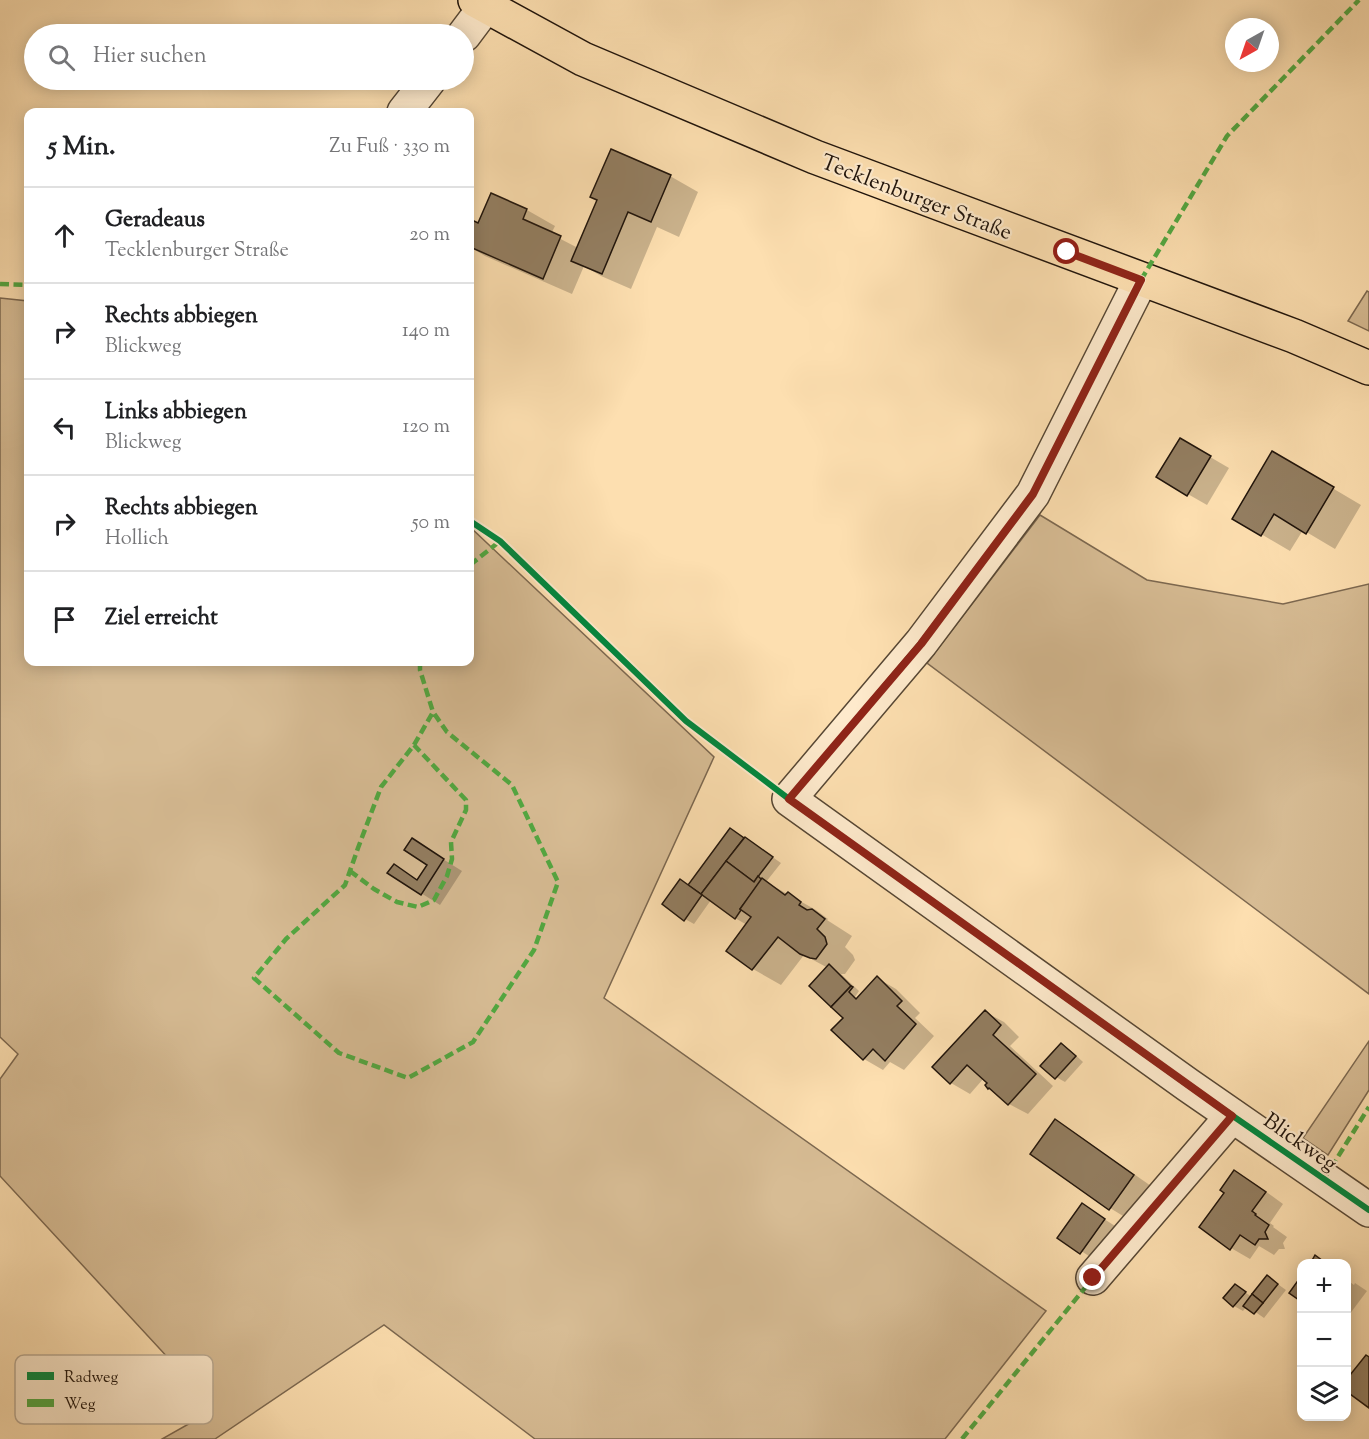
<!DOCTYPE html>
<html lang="de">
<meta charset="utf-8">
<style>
body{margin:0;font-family:"Sorts Mill Goudy",serif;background:#f6f6f6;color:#202124}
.controls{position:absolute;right:18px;bottom:18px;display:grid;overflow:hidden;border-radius:12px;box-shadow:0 3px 15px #0003}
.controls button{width:54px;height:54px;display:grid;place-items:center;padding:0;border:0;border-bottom:2px solid #e0e0e0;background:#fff;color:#202124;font:30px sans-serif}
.compass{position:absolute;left:1225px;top:18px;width:54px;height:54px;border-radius:50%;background:#fff;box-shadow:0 3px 15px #0003;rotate:220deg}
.stop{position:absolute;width:18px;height:18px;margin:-14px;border:4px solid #8f2418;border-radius:50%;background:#fff}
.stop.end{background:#8f2418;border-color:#fff;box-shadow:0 2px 6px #0008}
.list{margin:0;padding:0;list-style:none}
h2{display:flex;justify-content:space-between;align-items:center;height:78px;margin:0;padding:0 24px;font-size:26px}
h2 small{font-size:20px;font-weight:400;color:#757577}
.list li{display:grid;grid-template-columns:39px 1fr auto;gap:18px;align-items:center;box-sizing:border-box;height:96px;padding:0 24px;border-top:2px solid #e0e0e0}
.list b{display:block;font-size:22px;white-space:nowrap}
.list p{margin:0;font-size:20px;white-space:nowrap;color:#757577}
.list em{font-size:20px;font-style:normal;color:#757577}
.icon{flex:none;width:33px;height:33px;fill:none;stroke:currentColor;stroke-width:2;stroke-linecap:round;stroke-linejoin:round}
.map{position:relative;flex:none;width:1369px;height:1439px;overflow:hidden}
.search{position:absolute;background:#fff;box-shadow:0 3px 15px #0003;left:24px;top:24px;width:450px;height:66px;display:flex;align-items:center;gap:15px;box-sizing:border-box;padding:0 21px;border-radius:33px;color:#757577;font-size:22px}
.panel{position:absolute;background:#fff;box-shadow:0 3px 15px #0003;left:24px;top:108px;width:450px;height:558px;border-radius:12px}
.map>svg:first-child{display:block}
.green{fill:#d7bc94;stroke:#7c6850;stroke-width:1.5}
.shadow{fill:#0003}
.building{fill:#937e61;stroke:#20140b;stroke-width:1.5}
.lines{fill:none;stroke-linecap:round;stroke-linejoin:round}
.minor-casing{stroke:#574734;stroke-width:36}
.major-casing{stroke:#20140b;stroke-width:36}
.minor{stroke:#feeacc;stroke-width:33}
.major{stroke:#fddfb0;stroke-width:33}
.quiet{stroke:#52a841;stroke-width:4.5;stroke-dasharray:9 4.5;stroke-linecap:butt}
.cycleway-casing{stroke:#feeacc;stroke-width:10}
.cycleway{stroke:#00873e;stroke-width:6}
.route{stroke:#8f2418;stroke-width:8}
.labels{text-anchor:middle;stroke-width:4.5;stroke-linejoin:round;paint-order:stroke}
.street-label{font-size:22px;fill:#20140b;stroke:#feeacc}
.key{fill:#feeacc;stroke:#bbaa92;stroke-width:1.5}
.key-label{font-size:16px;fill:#20140b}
</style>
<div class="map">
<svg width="1369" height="1439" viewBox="0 0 1369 1439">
<rect width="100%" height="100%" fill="#fddfb0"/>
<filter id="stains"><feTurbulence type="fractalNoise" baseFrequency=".00333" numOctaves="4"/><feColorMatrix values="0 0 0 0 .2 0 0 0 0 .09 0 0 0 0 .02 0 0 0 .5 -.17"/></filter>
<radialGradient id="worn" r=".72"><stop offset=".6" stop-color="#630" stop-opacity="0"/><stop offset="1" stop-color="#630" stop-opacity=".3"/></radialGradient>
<!-- green -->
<g class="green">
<polygon points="1367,291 1369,292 1369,331 1348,321"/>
<polygon points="0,298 28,301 28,662 470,662 470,527 714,757 604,998 1046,1311 945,1439 535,1439 384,1325 215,1439 162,1439 201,1417 196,1388 0,1176 0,1079 18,1054 0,1037"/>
<polygon points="1040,515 1147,580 1283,604 1369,584 1369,994 927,663"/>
<polygon points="1369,1041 1369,1090 1328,1155 1303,1138"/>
</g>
<!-- shadow -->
<g class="shadow">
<polygon points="670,176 698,192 679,237 657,227 631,289 601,276 584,266 572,294 485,256 470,247 470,221 479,225 492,195 527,210 555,226 551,234 578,248"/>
<polygon points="1181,440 1229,468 1207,505 1158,477"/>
<polygon points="1273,453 1361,505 1335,549 1303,530 1290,551 1234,518"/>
<polygon points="730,830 754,844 781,863 766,882 816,910 828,919 827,920 852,936 845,947 853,955 855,960 845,974 841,974 859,991 855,997 858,999 877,978 896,989 920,1013 915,1018 934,1036 904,1070 890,1062 883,1070 864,1059 845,1018 828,968 804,955 781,985 753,969 728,951 747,925 735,918 711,900 694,924 685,919 690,886"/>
<polygon points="430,851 462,871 440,905 389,873 394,866 418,880 429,865"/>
<polygon points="985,1012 1004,1022 1019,1037 1010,1046 1053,1086 1028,1114 1009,1104 984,1078 970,1094 951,1083"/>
<polygon points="1061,1045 1070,1050 1083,1062 1065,1082 1056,1077"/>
<polygon points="1055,1121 1074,1132 1151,1186 1128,1219 1110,1208"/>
<polygon points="1235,1172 1254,1183 1283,1204 1270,1223 1274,1226 1273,1227 1287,1237 1283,1243 1285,1249 1279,1249 1274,1255 1259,1246 1250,1259 1231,1248 1201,1227 1226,1193"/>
<polygon points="1082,1205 1123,1231 1100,1263 1059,1237"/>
<polygon points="1268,1277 1286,1290 1264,1318 1247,1306 1243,1311 1234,1306 1226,1298 1236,1286 1252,1297"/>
<polygon points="1346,1279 1354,1285 1355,1283 1367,1291 1346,1319"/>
</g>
<!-- building -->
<g class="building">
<polygon points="611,149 671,175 651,222 628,212 602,274 571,261 597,200 590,197"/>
<polygon points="491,193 527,209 523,219 561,236 543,279 470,247 470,219 478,223"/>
<polygon points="1180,438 1211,456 1187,496 1156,477"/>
<polygon points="1272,451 1334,487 1306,534 1274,514 1261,536 1232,519"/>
<polygon points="730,828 744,838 701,894 688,885"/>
<polygon points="745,837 773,857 754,882 726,861"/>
<polygon points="412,838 444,859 421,895 387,873 394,864 417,880 427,865 404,850"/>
<polygon points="726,861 754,882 758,876 762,880 740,909 741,910 735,919 701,894"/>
<polygon points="762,878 785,895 788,892 801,902 799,905 807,910 812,909 825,919 817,929 825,937 827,944 816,959 810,958 800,954 778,937 752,970 726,951 751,917 740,909"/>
<polygon points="680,879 702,895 684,921 662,904"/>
<polygon points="829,964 851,986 831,1007 809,986"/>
<polygon points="877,976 902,1001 897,1006 916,1024 885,1061 873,1049 863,1060 831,1030 843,1018 831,1007 851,986 853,987 849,992 856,999"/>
<polygon points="985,1010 1001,1025 993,1035 1036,1074 1008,1105 989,1088 988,1089 985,1085 987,1083 967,1065 950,1084 932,1067"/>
<polygon points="1061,1043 1076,1056 1055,1079 1040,1066"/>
<polygon points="1055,1119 1134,1175 1109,1210 1030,1154"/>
<polygon points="1234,1170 1266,1192 1252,1211 1256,1214 1255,1215 1269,1225 1265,1232 1268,1239 1259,1239 1255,1245 1240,1235 1230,1250 1199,1227 1224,1193 1220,1190"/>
<polygon points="1082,1203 1105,1219 1080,1254 1057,1238"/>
<polygon points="1315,1255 1327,1264 1310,1264"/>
<polygon points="1267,1275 1278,1284 1263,1303 1252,1294"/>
<polygon points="1302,1275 1302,1302 1289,1293"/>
<polygon points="1235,1284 1246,1292 1233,1307 1223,1298"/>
<polygon points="1252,1294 1263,1303 1254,1314 1243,1306"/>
<polygon points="1366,1355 1369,1357 1369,1408 1346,1391 1346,1380"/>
</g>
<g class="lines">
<defs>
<g id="minor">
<polyline points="464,35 485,7"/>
<polyline points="404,112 429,80"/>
<polyline points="1141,280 1033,494 921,643 789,799 1188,1085 1369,1210"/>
<polyline points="1093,1278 1232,1116"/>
</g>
<polyline id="major" points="475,0 583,59 815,157 1294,336 1369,368"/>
</defs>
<!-- minor casing -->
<use href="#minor" class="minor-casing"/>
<!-- major casing -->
<use href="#major" class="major-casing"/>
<!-- minor -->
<use href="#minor" class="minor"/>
<!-- major -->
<use href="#major" class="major"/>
<!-- quiet -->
<g class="quiet">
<polyline points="1141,280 1227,136 1359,0"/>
<polyline points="0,284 28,285"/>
<polyline points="470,565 500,541"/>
<polyline points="420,662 420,670 433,712 414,745 381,787 358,848 345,885 286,939 254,978 339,1053 408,1078 473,1042 534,950 558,882 512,785 447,732 433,712"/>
<polyline points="350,871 374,889 397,902 418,907 434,900 447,876 452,859 451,842 466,810 466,800 414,745"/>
<polyline points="1324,1179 1369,1107"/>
<polyline points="962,1439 1093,1278"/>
</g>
<defs>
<g id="cycleway">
<polyline points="470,521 500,541 686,721 789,799 1188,1085 1369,1210"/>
<polyline points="789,799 921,643 1033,494 1141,280"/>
<polyline points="1093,1278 1232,1116"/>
</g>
</defs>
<!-- cycleway casing -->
<use href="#cycleway" class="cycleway-casing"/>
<!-- cycleway -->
<use href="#cycleway" class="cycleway"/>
</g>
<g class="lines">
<!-- route -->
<polyline class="route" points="1067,252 1141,280 1033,494 921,644 789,799 1232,1116 1093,1278"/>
</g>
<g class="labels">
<!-- street labels -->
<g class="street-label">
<text transform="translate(917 196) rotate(21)" y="8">Tecklenburger Straße</text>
<text transform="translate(1301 1141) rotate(35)" y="8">Blickweg</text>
</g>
</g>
<!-- legend -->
<rect x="15" y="1355" width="198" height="69" rx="9" class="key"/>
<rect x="27" y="1372" width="27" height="8" fill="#00873e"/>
<rect x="27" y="1399" width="27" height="8" fill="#52a841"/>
<g class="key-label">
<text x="64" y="1382">Radweg</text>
<text x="64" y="1409">Weg</text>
</g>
<rect width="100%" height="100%" filter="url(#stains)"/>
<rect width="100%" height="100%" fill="url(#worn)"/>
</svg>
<div class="controls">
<button>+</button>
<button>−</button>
<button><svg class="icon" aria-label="layers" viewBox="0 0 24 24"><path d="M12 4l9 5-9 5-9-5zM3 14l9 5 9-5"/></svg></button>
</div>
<svg class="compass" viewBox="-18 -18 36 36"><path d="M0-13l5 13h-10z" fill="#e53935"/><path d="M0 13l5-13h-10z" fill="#757577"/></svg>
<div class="stop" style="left:1067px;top:252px"></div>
<div class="stop end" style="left:1093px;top:1278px"></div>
<div class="search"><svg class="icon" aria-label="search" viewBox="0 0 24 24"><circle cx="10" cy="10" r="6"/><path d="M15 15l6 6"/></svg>Hier suchen</div>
<section class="panel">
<h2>5 Min.<small>Zu Fuß · 330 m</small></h2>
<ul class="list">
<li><svg class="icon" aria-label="ahead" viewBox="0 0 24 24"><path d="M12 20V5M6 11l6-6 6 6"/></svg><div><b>Geradeaus</b><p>Tecklenburger Straße</p></div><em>20 m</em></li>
<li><svg class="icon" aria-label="right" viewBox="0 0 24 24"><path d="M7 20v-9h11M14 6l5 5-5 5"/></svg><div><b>Rechts abbiegen</b><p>Blickweg</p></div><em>140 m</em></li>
<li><svg class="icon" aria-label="left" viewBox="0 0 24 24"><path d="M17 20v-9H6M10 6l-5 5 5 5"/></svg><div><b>Links abbiegen</b><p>Blickweg</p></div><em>120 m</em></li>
<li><svg class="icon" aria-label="right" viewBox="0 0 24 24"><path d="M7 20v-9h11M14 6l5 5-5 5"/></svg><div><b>Rechts abbiegen</b><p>Hollich</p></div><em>50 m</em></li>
<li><svg class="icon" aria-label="arrive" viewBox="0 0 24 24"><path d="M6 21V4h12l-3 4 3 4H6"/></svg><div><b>Ziel erreicht</b></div></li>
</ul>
</section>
</div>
